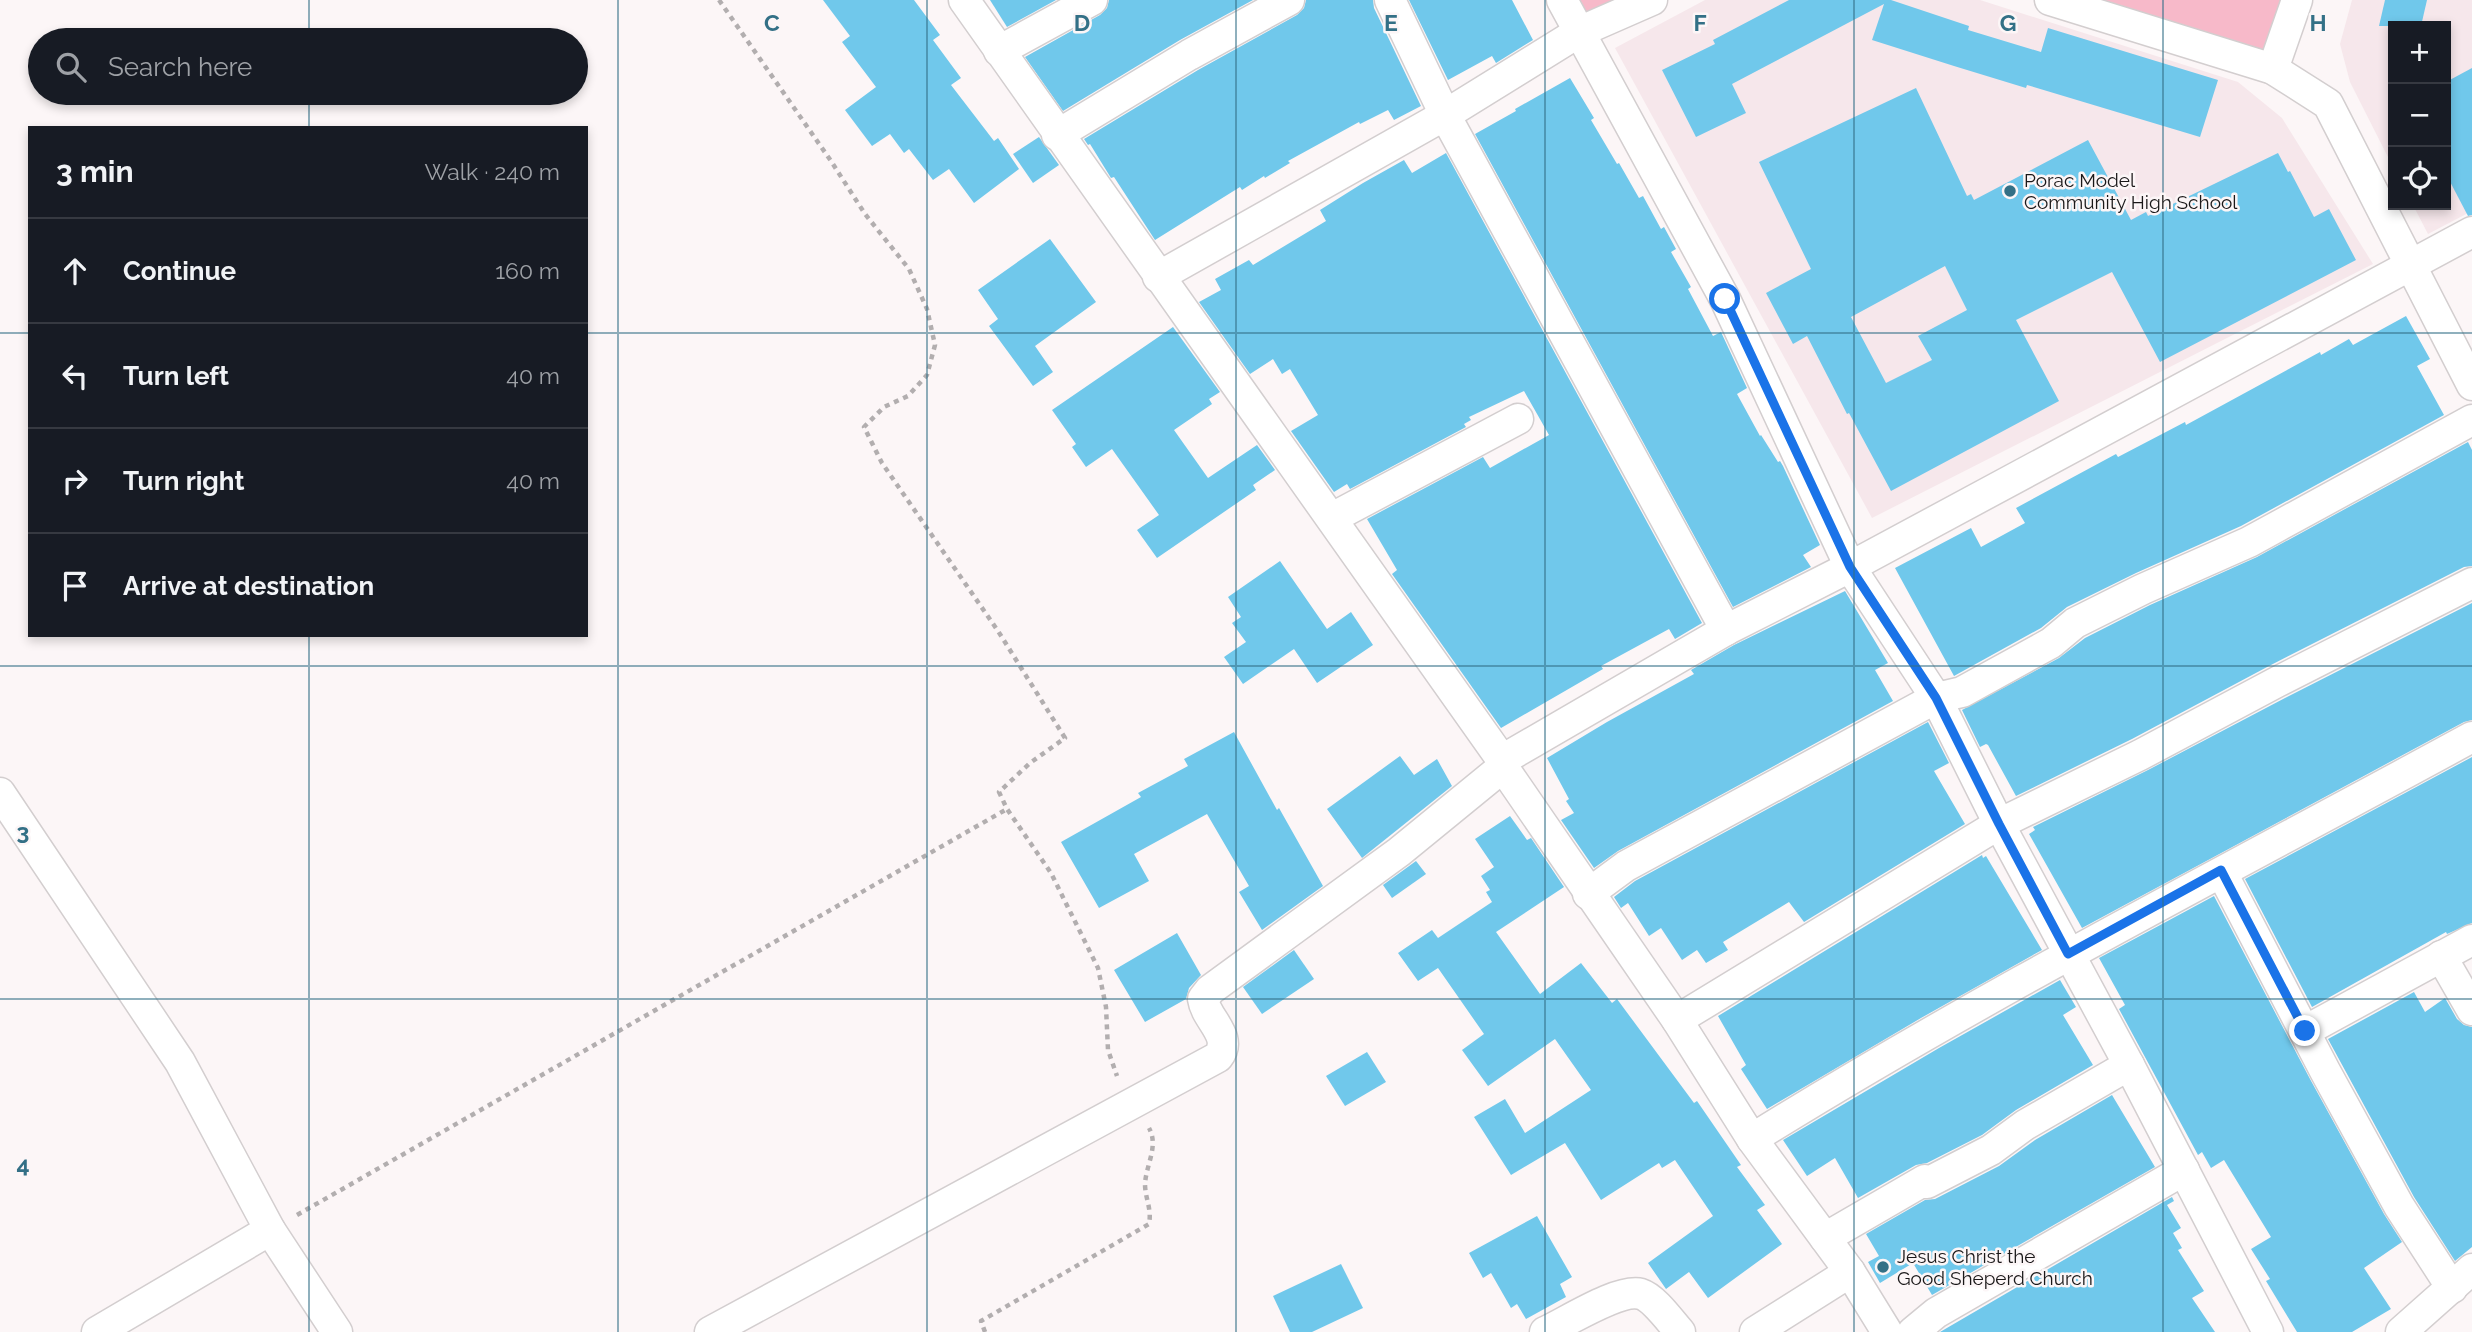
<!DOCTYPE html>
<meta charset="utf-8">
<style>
body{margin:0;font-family:Raleway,sans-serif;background:#242831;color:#f1f3f6}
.controls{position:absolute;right:21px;top:21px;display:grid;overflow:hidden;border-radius:0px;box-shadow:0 4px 10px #0003}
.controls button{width:63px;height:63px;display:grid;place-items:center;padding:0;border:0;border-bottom:2px solid #363941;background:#171b24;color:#f1f3f6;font:35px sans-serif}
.stop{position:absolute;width:21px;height:21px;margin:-16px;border:5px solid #1a73e8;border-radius:50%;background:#fff}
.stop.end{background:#1a73e8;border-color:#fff;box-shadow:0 2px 7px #0008}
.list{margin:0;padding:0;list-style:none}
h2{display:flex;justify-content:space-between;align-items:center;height:91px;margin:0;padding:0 28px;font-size:30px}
h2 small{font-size:23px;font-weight:400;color:#9ea1a6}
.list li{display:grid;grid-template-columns:46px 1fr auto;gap:21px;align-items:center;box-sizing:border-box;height:105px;padding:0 28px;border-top:2px solid #363941}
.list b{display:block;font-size:26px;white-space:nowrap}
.list em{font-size:23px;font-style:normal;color:#9ea1a6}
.icon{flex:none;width:38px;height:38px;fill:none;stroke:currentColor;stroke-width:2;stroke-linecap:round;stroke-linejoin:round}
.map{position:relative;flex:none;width:2472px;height:1332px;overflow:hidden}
.search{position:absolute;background:#171b24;box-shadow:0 4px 10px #0003;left:28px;top:28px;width:560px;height:77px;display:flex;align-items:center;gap:18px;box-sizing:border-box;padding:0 24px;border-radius:38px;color:#9ea1a6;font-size:26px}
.panel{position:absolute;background:#171b24;box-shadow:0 4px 10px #0003;left:28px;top:126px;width:560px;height:511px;border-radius:0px}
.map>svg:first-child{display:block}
.built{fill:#f6e7eb}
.green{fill:#f7b9c9}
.building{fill:#70c8eb;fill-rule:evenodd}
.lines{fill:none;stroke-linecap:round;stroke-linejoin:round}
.minor-casing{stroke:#d3cecf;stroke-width:33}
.path{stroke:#b2aeaf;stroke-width:4.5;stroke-dasharray:5 5;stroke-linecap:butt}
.minor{stroke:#fff;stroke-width:30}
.route{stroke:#1a73e8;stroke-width:9}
.grid{fill:none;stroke:#337086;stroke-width:2;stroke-opacity:0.55}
.poi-dot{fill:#337086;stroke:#fcf6f7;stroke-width:2.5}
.labels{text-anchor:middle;stroke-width:5;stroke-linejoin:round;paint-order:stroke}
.poi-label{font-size:19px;fill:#1a1819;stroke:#fcf6f7;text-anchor:start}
.grid-label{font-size:23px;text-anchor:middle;font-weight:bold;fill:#337086;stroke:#fcf6f7;stroke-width:5;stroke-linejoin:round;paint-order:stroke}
</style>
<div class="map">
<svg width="2472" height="1332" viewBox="0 0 2472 1332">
<rect width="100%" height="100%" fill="#fcf6f7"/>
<!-- built -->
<g class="built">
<polygon points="1705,0 1980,0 2238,82 2282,118 2373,264 1872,518 1615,48"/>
<polygon points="2352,0 2472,0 2472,211 2428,234 2413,205 2446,205 2446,26 2393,26 2393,167 2350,82 2340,44"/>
</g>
<!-- green -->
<g class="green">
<polygon points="1562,0 1652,0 1579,32"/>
<polygon points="2050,0 2297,0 2273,69"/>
</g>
<!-- building -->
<g class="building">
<polygon points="823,0 914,0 940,35 933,40 961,78 951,85 994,141 998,138 1019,169 974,203 949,169 933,180 909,149 904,153 890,134 872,146 845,110 876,87 842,42 850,36"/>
<polygon points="990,0 1056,0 1007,27"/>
<polygon points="1109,0 1253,0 1180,40 1063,111 1025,57 1100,15 1107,8"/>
<polygon points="1306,0 1373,0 1374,8 1421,106 1394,120 1388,110 1360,124 1359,122 1288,161 1290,163 1265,178 1264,176 1242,190 1240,187 1155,240 1114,177 1111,178 1090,144 1088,145 1084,139 1198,70 1297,15 1304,8"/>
<polygon points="1409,0 1512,0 1533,40 1496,63 1492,56 1448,80"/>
<polygon points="1789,0 1891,0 1969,26 1968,30 2041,52 2048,28 2218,80 2200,137 2027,85 2026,88 1954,66 1872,40 1884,4 1732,84 1746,113 1696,137 1662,70 1715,44 1713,40"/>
<polygon points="2385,0 2427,0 2421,26 2379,26"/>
<polygon points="2472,68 2472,215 2468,216 2446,174 2446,82"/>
<polygon points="1570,78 1594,118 1591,120 1617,164 1619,163 1639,198 1643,196 1661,229 1664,227 1676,249 1671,252 1691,287 1688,289 1713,336 1721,332 1747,388 1737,394 1760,436 1761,435 1778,462 1780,461 1783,466 1820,545 1803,555 1811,567 1733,607 1475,134 1516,111 1515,109"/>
<path d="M1916,88l51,108 4,-2 3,6 114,-60 43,80 15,-8 2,4 130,-63 10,19 2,-1 24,46 15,-8 27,51 -196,102 -48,-90 -96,48 43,81 -168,90 -42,-78 -2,1 -40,-78 -14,8 -27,-51 45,-24 -52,-107zM1945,266l22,44 -49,26 14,24 -46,23 -35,-66z"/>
<polygon points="1039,137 1059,165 1033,183 1013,154"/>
<polygon points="1446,153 1702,623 1675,639 1669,629 1601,666 1603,669 1501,728 1392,574 1397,570 1367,519 1483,457 1490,468 1549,435 1524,391 1469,417 1471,420 1464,424 1466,427 1350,489 1347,484 1334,492 1291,431 1318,415 1290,369 1282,374 1273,359 1250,374 1199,302 1221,290 1215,279 1249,260 1253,265 1326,221 1320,210 1363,183 1404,160 1412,173"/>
<polygon points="1050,239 1096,302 1035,346 1053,372 1033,386 989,326 998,319 978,290"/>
<polygon points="2406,316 2430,359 2417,366 2444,415 2241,526 2136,573 2067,607 2041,628 1954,676 1895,568 1971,528 1981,547 2025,523 2016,508 2116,454 2118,457 2185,422 2186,425 2320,352 2321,355 2349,339 2353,345"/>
<polygon points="1173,327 1220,392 1209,399 1212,404 1174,430 1208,478 1257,445 1275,470 1253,485 1256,490 1157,558 1137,530 1159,515 1112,449 1086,467 1072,447 1076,444 1052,410"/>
<polygon points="2468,442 2472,450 2472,566 2464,567 2269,666 2132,739 2016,796 1988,745 1986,744 1980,747 1962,710 2059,658 2085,638 2150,605 2257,557"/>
<polygon points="1280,561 1327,629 1351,612 1373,645 1317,683 1294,649 1243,684 1224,657 1246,642 1232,623 1241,617 1228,597"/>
<polygon points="1845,591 1888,663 1875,670 1893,701 1618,851 1594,868 1561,820 1574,813 1566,801 1569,799 1547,758 1607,722 1694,674 1691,670 1734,645"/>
<polygon points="2472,603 2472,720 2464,722 2082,928 2029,834 2035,830 2033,827 2148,770 2285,698"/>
<polygon points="1928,722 1949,763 1934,771 1965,824 1804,922 1789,902 1723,942 1728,950 1706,963 1697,950 1682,960 1661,928 1649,936 1628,903 1621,908 1614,897 1635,881"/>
<polygon points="1234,732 1277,810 1279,808 1323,886 1262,930 1239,892 1249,886 1207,814 1134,854 1149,881 1099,908 1061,842 1141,797 1138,793 1188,766 1184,759"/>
<polygon points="1400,756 1414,775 1437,759 1452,786 1362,858 1327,809"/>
<polygon points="2472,757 2472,923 2447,934 2446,932 2312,1007 2245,879"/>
<polygon points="1510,816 1527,840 1531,838 1564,887 1496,932 1540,994 1581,963 1612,1003 1617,999 1694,1103 1697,1101 1741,1165 1737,1167 1765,1205 1757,1210 1782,1244 1708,1298 1689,1272 1666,1289 1648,1263 1713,1216 1675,1160 1662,1168 1659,1163 1601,1200 1565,1143 1511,1175 1474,1117 1505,1099 1525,1133 1591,1090 1555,1039 1488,1086 1462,1050 1484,1034 1438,968 1418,981 1398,953 1432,930 1438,938 1492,902 1486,892 1490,890 1481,876 1494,867 1475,839"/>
<polygon points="1982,855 1983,858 1986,856 2042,950 1921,1018 1767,1109 1741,1069 1746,1065 1718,1016"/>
<polygon points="1416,861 1426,874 1392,898 1383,885"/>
<polygon points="2214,896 2310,1079 2384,1214 2402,1242 2364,1268 2391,1309 2352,1332 2297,1332 2266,1281 2270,1279 2251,1249 2271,1237 2224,1160 2211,1168 2202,1152 2198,1155 2119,1009 2125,1005 2099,958"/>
<polygon points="1177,933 1201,975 1189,988 1186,999 1145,1022 1114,970"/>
<polygon points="1294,950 1314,979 1262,1014 1243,987"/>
<polygon points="2060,980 2076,1007 2063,1015 2093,1065 2016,1110 1982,1135 1927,1163 1916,1165 1858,1198 1835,1158 1807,1176 1783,1140 1939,1048"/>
<polygon points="2414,992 2425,1012 2445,998 2457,1019 2464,1025 2472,1027 2472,1247 2455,1261 2414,1197 2328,1039"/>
<polygon points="1367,1052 1386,1082 1345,1106 1326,1076"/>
<polygon points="2112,1095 2155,1167 1932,1295 1913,1263 1880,1283 1868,1262 1879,1256 1866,1234 1925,1200 1935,1199 1999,1166 2035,1140"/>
<polygon points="2172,1197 2174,1201 2167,1205 2181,1228 2173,1233 2182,1248 2178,1250 2204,1291 2192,1298 2215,1332 1940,1332"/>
<polygon points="1537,1216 1572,1277 1560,1284 1566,1297 1526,1319 1517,1304 1511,1308 1491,1273 1483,1278 1469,1253"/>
<polygon points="1341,1264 1363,1308 1312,1332 1290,1332 1273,1296"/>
</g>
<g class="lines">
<defs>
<g id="minor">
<path d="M964,0c178,254 359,506 538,760l1,7 174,253 75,119 98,133 37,60"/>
<polyline points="1390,0 1445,115 1726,630"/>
<polyline points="1562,0 1725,299 1850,567 1936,698 1999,824 2129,1065 2268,1332"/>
<polyline points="2050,0 2273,69 2328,104 2472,385"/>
<polyline points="999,51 1092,0"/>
<polyline points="2273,69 2297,0"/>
<polyline points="1057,135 1189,55 1289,0"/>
<polyline points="1158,277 1445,115 1579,32 1652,0"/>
<polyline points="1332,518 1518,419"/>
<polyline points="1502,760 1726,630 1850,567 2472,232"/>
<polyline points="0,793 180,1062 270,1230 337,1332"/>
<polyline points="2222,873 2325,1071 2399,1206 2452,1288"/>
<polyline points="1588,894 1626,866 1936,698 1962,692 2051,643 2075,623 2143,589 2249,542 2472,420"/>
<polyline points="2441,956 2472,1010"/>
<polyline points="1677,1020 1999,824 2140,755 2277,682 2472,583"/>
<polyline points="2305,1031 2472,940"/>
<path d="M1752,1139c236,-147 478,-270 720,-402"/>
<polyline points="1825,1238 1925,1180 1927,1183 1991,1150 2025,1125 2129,1065"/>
<polyline points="97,1332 270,1230"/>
<path d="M710,1332l508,-275c16,-21 -12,-37 -15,-58l7,-9 189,-138 104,-85"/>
<path d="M1545,1332c22,-10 74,-44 96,-38 13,4 30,28 39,38"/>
<polyline points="1755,1332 1850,1272"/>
<polyline points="1913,1332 1936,1313 2184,1170"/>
<polyline points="2401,1332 2472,1269"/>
</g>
</defs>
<!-- minor casing -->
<use href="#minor" class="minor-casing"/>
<!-- path -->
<g class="path">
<polyline points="719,0 831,161 865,214 909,269 927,309 935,345 927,375 908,396 884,407 864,427 882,463 998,631 1065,738 1030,763 999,792 1007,809 1051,873 1098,968 1106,1007 1108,1050 1117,1076"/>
<polyline points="297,1215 1007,809"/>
<path d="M985,1332l-4,-11 168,-97c3,-15 -4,-26 -4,-40 1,-19 14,-38 4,-56"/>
</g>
<!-- minor -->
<use href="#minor" class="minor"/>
</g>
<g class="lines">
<!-- route -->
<polyline class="route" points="1725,299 1850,567 1936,698 1999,824 2068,954 2221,870 2305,1031"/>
</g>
<!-- grid -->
<path class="grid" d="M309,0v40M618,0v1332M927,0v1332M1236,0v1332M1545,0v1332M1854,0v1332M2163,0v1332M309,93v35M0,333h30M586,333h1886M309,635v697M0,666h2472M0,999h2472"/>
<!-- markers -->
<g class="poi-dot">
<circle cx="2010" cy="191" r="7"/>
<circle cx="1883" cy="1267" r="7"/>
</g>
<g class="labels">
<!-- poi labels -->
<g class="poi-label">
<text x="2024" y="187">Porac Model<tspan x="2024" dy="22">Community High School</tspan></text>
<text x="1897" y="1263">Jesus Christ the<tspan x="1897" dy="22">Good Sheperd Church</tspan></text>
</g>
</g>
<g class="grid-label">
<text x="772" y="31">C</text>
<text x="1082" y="31">D</text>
<text x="1391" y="31">E</text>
<text x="1700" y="31">F</text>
<text x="2008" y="31">G</text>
<text x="2318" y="31">H</text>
<text x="23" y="840">3</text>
<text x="23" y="1173">4</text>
</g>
</svg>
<div class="controls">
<button>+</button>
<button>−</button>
<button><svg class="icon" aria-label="locate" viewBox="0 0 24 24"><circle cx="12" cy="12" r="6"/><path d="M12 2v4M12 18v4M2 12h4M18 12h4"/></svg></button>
</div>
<div class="stop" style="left:1725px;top:299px"></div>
<div class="stop end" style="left:2305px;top:1031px"></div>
<div class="search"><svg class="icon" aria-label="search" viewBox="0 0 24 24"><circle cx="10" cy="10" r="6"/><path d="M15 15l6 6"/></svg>Search here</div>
<section class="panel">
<h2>3 min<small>Walk · 240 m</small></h2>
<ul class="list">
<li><svg class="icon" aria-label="ahead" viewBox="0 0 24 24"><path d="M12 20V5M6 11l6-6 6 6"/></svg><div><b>Continue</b></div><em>160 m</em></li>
<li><svg class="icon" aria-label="left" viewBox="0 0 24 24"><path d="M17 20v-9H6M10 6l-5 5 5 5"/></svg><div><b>Turn left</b></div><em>40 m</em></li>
<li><svg class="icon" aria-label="right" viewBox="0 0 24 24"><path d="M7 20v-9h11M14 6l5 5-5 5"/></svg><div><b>Turn right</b></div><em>40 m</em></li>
<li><svg class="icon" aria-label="arrive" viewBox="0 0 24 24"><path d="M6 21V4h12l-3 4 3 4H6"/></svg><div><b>Arrive at destination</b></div></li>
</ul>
</section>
</div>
